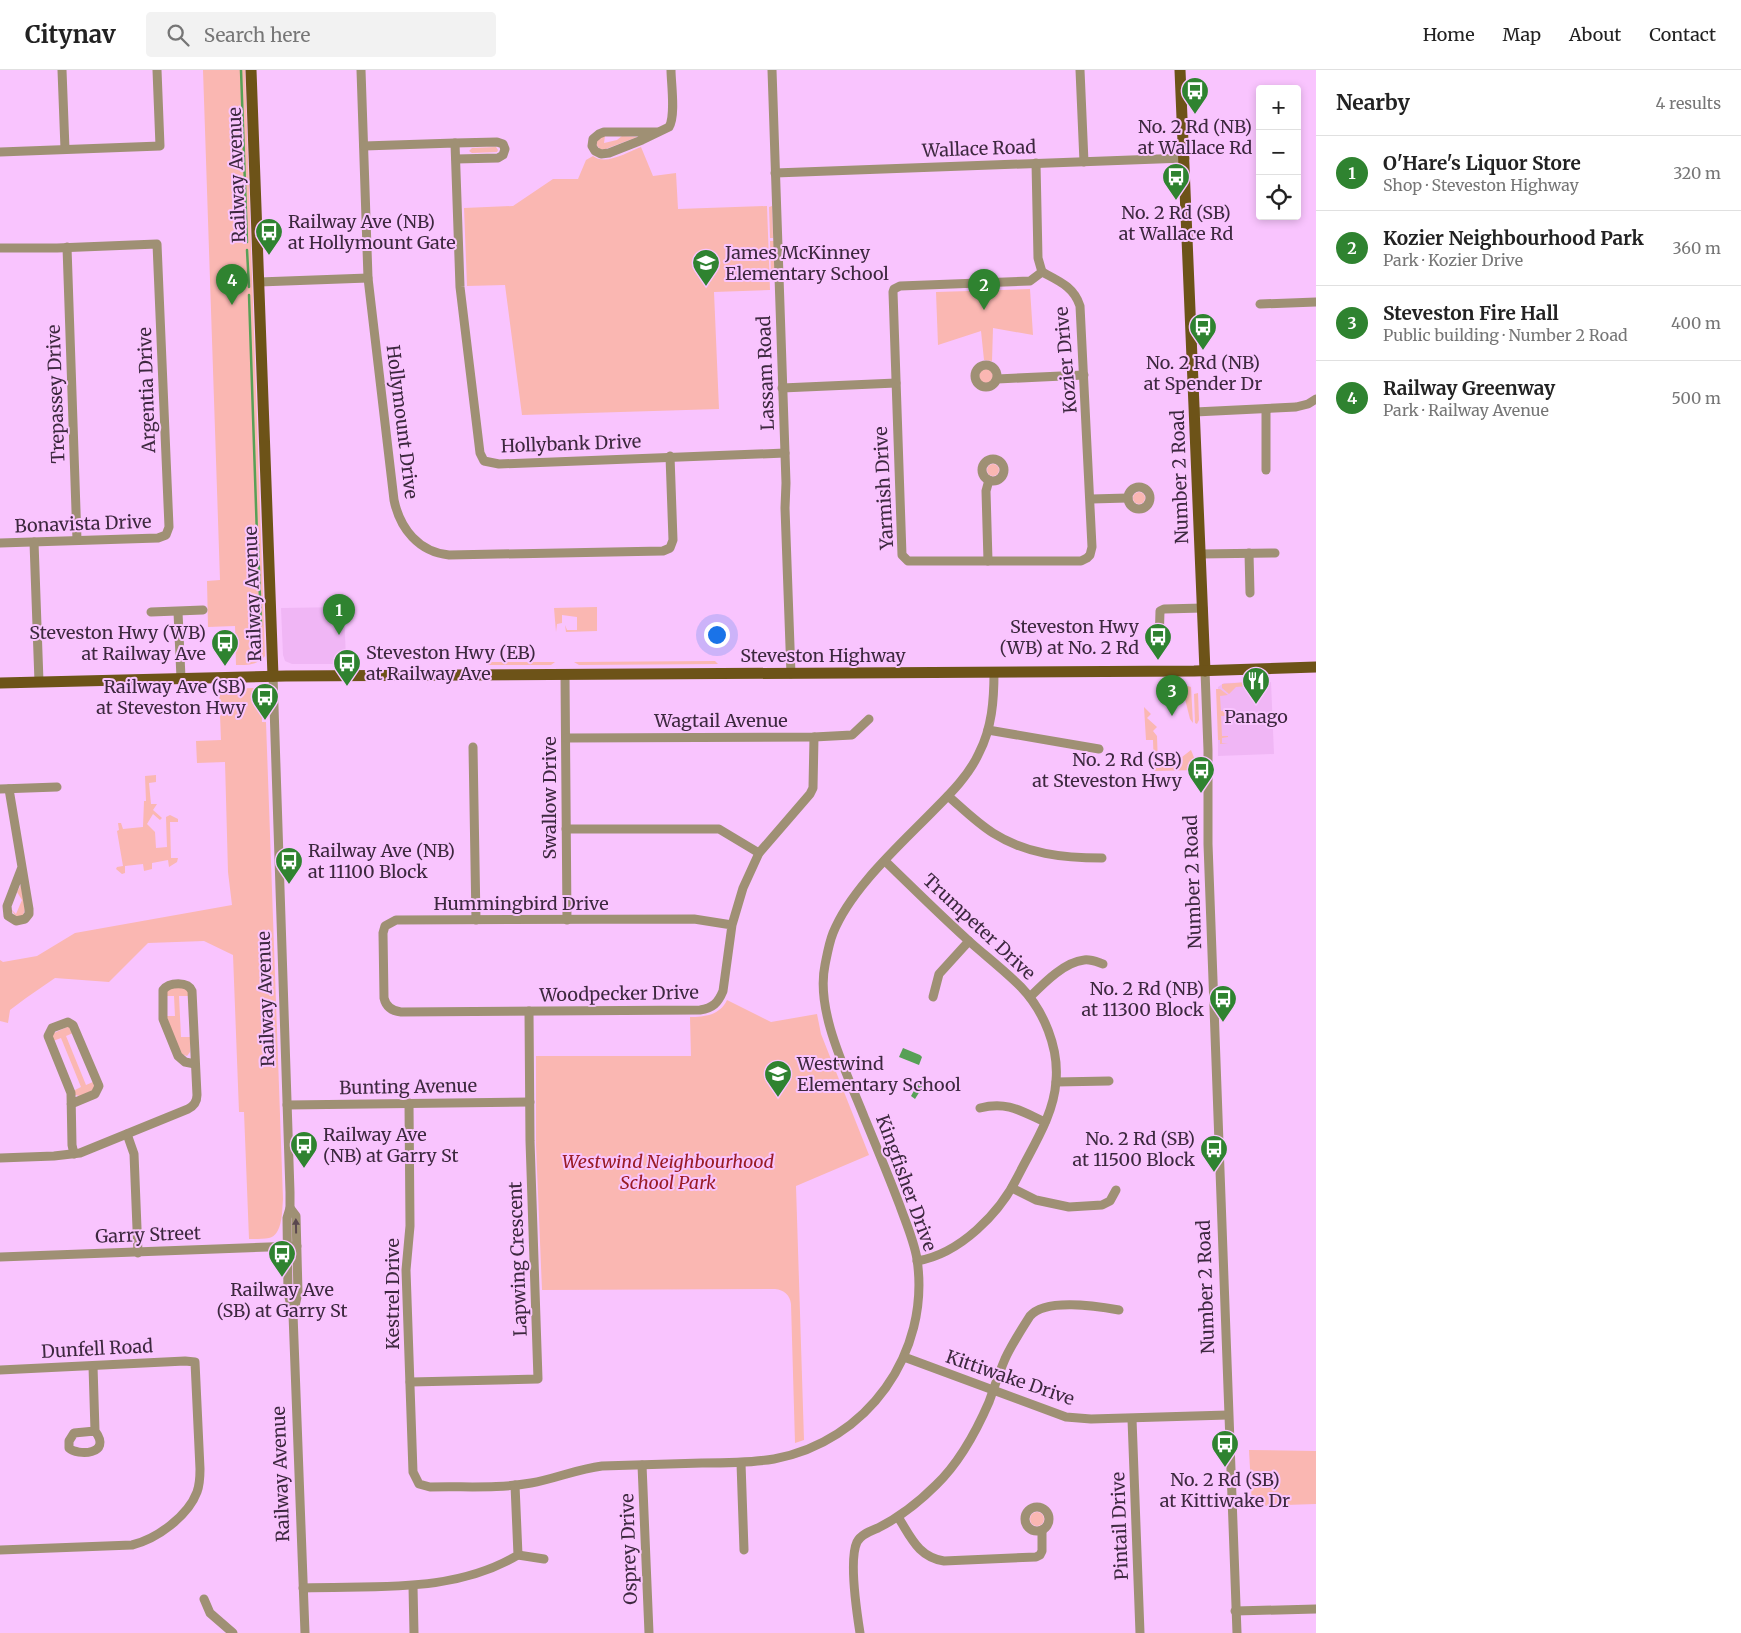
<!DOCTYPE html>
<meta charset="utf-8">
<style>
body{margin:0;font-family:Merriweather,serif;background:#f2f2f2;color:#222}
.controls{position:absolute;right:15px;top:15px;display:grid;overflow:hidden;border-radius:5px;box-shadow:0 2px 8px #0003}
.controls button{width:45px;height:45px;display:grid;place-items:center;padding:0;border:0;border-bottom:1px solid #e0e0e0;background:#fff;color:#222;font:25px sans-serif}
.you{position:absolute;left:716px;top:564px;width:18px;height:18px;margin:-12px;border:4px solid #fff;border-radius:50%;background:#1a73e8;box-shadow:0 0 0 8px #1a73e833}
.badge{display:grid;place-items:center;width:32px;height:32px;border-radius:50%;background:#2f8330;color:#fff;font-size:16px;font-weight:700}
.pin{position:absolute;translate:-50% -41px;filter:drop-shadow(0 1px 2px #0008)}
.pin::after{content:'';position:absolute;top:26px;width:18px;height:15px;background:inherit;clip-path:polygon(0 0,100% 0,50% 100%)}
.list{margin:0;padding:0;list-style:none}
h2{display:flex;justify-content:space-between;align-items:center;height:65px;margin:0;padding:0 20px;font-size:21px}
h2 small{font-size:16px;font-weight:400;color:#767676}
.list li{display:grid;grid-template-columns:32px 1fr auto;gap:15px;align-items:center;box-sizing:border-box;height:75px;padding:0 20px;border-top:1px solid #e0e0e0}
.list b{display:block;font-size:19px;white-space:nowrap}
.list p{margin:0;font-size:16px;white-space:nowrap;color:#767676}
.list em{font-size:16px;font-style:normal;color:#767676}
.icon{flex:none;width:28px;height:28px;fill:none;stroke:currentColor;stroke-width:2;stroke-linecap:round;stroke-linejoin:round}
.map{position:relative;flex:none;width:1316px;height:1563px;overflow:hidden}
header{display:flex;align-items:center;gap:30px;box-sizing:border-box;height:70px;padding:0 25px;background:#fff;border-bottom:1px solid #e0e0e0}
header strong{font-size:24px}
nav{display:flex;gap:28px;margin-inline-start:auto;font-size:18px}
.search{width:350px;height:45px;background:#f2f2f2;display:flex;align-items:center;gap:12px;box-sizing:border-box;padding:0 18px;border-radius:5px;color:#767676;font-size:19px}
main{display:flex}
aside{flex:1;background:#fff}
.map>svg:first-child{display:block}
.built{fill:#f0b6f5}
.green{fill:#fab7b2}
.water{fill:#57a056}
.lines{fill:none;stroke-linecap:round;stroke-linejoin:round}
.stream{stroke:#57a056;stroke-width:2.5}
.minor{stroke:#9f9074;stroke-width:9}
.major{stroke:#6d5318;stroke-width:11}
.oneway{fill:#5a474f}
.labels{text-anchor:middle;stroke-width:4;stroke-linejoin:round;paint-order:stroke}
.poi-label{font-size:18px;fill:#3d283f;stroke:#f9c4fe}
.street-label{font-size:18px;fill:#3d283f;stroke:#f9c4fe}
.park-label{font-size:18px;font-style:italic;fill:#991c25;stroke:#f9c4fe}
</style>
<header>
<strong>Citynav</strong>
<div class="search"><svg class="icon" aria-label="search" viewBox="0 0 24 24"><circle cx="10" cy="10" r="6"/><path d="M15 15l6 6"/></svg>Search here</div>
<nav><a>Home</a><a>Map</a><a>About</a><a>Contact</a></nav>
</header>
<main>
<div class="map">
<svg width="1316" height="1563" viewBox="0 0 1316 1563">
<rect width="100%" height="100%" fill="#f9c4fe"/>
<!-- built -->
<g class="built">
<polygon points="344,537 346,591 341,594 292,594 285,591 283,585 281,538"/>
<polygon points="1271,612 1274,684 1218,686 1218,617 1224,613"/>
</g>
<!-- green -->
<g class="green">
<path d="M203,0h42l20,586c-8,9 -16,9 -29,9l-1,-39 -27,1 -1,-46 13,-1z"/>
<path d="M605,66l-1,7 13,-3 5,-4 15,1 -34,13 -3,-1c-7,-6 -3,-11 5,-13z"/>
<polygon points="496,77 498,80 497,82 472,83 469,81 472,78"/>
<path d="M641,77l12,29 23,-3 2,36 89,-3 3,84 -56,2 5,117 -197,6 -17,-130 -38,1 -3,-78 49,-2 40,-27h25l8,-19 7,-4c12,10 35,-4 48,-9z"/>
<polygon points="772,136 773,168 770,168 769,137"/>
<polygon points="770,171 774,171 775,205 771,206"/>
<polygon points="1030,219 1033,265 993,258 992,291 984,290 981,261 938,275 936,222"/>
<circle cx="986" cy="306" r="7"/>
<circle cx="993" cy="400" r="6"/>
<circle cx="1139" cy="428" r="6"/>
<polygon points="597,537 597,561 566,562 565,555 567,560 577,560 577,547 562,545 562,553 557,554 556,562 554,538"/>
<polygon points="715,591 718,594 579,595 574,592"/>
<polygon points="489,592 555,592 551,595 487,595"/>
<polygon points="1247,612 1247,616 1236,617 1229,624 1222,618 1222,614"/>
<polygon points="1158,615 1184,615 1191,617 1193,653 1190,649 1183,621 1178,619 1162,619"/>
<path d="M254,618c10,5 9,13 9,23l-1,1v10h4l17,477c-1,11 0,36 -14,39 -6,1 -14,1 -20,1l-5,-127h-5l-6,-157 -29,-14 -56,2 -39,39 -54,-4 -29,20 -16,12 -2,13 -8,-2v-61l3,2 34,-6 38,-23 157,-28 -4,-33 -3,-110 -28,1 -1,-22 25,-1 -2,-51z"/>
<polygon points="1216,619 1220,619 1228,625 1220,626 1221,641 1228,641 1228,646 1221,646 1222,666 1228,666 1228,667 1222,668 1222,673 1228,673 1220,674 1220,670 1218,670"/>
<polygon points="1198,623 1199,650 1197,654 1195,653 1194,624"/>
<polygon points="1144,637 1151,644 1147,648 1157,657 1153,661 1157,666 1158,696 1178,695 1182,687 1191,680 1199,700 1154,701 1153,670 1146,670"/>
<polygon points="156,705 156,712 149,713 151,734 157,734 153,740 162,748 160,750 153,744 147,754 155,762 156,778 167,777 166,747 170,745 178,749 178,752 170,752 171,788 178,788 177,792 169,797 168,790 152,793 152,799 144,801 143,794 125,796 125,803 122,804 116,799 117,797 123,796 117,761 119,760 118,753 121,753 123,759 143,757 144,731 146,731 145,706"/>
<polygon points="21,815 25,839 23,845 16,847 11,839 16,844 22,830 17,822"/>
<polygon points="169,918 184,918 188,921 189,926 179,926 181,967 190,967 190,982 187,986 181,984 167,948 167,946 175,946 174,926 166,926 167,921"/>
<path d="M727,930l44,22 46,-8 4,20 48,121 -73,31 8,254 -9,3 -4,-139c-1,-9 -7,-14 -16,-15l-233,1 -6,-145v-89h155l-1,-39c15,0 30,-2 37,-17z"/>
<polygon points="67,957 69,957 73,963 66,966 86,1015 93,1012 95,1020 80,1026 75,1025 73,1021 81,1017 61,968 53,971 52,964"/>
<polygon points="1249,1380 1316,1381 1316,1434 1252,1436"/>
<circle cx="1037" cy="1449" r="7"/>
</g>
<!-- water -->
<g class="water">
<polygon points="903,978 920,985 922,987 919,995 899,987"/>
<polygon points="920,1010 925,1013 915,1029 911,1026"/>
</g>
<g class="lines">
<!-- stream -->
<g class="stream">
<polyline points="241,0 247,172"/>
<polyline points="247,180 249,217"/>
<polyline points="249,225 257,466"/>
<polyline points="258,474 261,555"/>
</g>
<!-- minor -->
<g class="minor">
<polyline points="62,0 65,79"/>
<path d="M361,0l7,208 26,222c6,29 25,52 55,55l214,-4 7,-3 3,-8 -3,-84"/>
<polyline points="772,0 786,413 785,438 791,604"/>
<polyline points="1080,0 1084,92"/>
<path d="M657,62h-53l-5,2 -6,5 -1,7 3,5 6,3 8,-1 33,-13 27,-13c7,-11 2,-44 2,-57"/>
<polyline points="455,73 497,72 503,74 505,79 503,85 498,88 456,89"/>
<polyline points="364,76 455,73 460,217 480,383 484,391 499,394 785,383"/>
<polyline points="0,82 160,76 157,0"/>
<polyline points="1036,93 1038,188 1042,202"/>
<polyline points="775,103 1185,88"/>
<polyline points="67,177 77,470"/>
<polyline points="0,178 57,178 157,174 169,457 166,465 158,468 0,473"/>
<path d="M1042,202c17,9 32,15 38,34l12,241 -2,8 -3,3 -6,3h-173l-6,-6 -9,-263 1,-3 6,-3 130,-5z"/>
<polyline points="259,212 368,208"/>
<polyline points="1260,234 1316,232"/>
<circle cx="986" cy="306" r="11"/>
<polyline points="997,309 1084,305"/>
<polyline points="782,318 896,313"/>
<polyline points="1266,339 1266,400"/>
<polyline points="1195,342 1296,337 1308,334 1316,329"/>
<circle cx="993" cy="400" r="11"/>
<circle cx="1139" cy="428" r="11"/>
<polyline points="1091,429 1128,428"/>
<polyline points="34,472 39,612"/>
<polyline points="1249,483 1250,523"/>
<polyline points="1200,484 1275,483"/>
<polyline points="988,491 986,421 989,410"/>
<polyline points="151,542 203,540"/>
<polyline points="178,542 181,608"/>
<polyline points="1159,575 1160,541 1164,539 1203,538"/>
<polyline points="1205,601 1208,680 1208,774 1237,1563"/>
<polyline points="565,605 567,850"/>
<polyline points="273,606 290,1122 290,1138 287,1148 288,1223 293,1244 305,1563"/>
<polyline points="988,660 1099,679"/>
<polyline points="567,668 814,667 852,665 869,649"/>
<polyline points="473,677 476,850"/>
<polyline points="0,719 57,717"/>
<polyline points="9,719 29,839 29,844 25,849 16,851 8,846 7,836 22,797"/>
<path d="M948,726c14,12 29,27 45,37 33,21 70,25 109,25"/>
<polyline points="566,759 719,759 759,783"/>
<path d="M885,791c28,27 56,55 85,81 17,15 35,29 51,45 23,24 38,61 35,94 -2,34 -23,65 -38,95 -18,37 -58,78 -101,85"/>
<path d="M732,855l-38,-6 -298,1 -11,6 -2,7 1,65c2,9 8,13 17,14l299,-2c13,-2 18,-7 23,-19l9,-66 11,-37 16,-35 51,-59 3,-6 1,-51"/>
<polyline points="933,927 939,904 969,871"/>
<path d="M1030,927c13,-13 34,-35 54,-37 7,-1 13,2 19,4"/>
<polyline points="1056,1012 1109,1011"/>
<path d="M409,1033l1,123 -4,44 7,202 6,12 11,3c33,-1 68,2 101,-4 24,-4 46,-14 71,-17 33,-1 67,-2 100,-3 24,0 48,0 72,-4 93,-17 157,-106 143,-200 -3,-18 -11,-36 -17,-53 -11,-29 -23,-58 -35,-87 -17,-44 -50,-107 -40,-154 2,-10 4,-22 8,-32 18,-45 68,-89 102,-124 16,-16 34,-34 44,-56 13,-25 15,-53 15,-81"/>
<polyline points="71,1034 95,1024 99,1016 73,955 68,952 52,958 48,966 71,1023 72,1075 74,1084"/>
<polyline points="287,1035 530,1032"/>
<path d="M980,1038c27,-7 41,3 65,14"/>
<polyline points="127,1064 134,1084 138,1183"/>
<path d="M0,1088l54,-2 26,-3 108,-44c6,-3 9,-7 9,-14l-5,-104c-4,-10 -23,-9 -29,-1v29l15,37 7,6 10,2"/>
<polyline points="1012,1118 1036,1130 1069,1137 1102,1135 1110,1131 1116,1120"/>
<polyline points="290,1138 296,1146 298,1223 294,1240"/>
<polyline points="0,1187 297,1176"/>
<polyline points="904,1287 1066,1347 1091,1349 1228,1345"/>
<path d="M93,1296l2,65c18,24 -18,25 -26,17v-7l5,-8 21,-2"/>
<path d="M0,1300l185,-9 10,1 5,107c0,8 0,15 -3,23 -9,24 -40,47 -65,53l-132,5"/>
<polyline points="410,1312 538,1309 530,1071 529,941"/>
<polyline points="1132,1349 1140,1563"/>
<polyline points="741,1393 744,1480"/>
<polyline points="642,1395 649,1563"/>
<circle cx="1037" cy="1449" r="12"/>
<path d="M898,1447c13,20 20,40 46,44l92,-4 4,-2 2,-4v-21"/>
<polyline points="518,1485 544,1489"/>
<polyline points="413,1516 414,1563"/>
<path d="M303,1518c73,-3 150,6 215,-33l-3,-70"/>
<polyline points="204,1529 210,1543 233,1563"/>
<polyline points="1235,1541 1316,1539"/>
<path d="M860,1563c-3,-19 -11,-74 -3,-91 4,-8 14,-11 21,-14 22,-11 41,-26 58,-43 24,-23 40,-53 53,-83 5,-14 10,-29 16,-43 7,-15 16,-29 25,-43 15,-18 67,-10 89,-6"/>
</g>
<!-- major -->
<g class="major">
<polyline points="251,0 273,606"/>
<polyline points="1180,0 1205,601"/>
<polyline points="0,613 286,606 1194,601 1316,597"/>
</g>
</g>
<!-- one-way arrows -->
<defs><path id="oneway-solid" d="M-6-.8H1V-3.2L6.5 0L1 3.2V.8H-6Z" transform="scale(1.25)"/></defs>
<use class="oneway" href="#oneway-solid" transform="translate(296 1156) rotate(-91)"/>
<!-- icons -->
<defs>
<symbol id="bus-pin" viewBox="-11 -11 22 30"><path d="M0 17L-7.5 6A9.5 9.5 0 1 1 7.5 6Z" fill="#2f8330" stroke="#f9c4fe"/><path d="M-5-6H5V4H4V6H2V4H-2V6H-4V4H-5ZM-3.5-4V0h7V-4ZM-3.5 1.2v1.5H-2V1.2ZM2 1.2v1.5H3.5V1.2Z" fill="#fff"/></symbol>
<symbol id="school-pin" viewBox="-11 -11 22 30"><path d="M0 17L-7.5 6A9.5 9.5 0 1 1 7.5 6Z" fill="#2f8330" stroke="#f9c4fe"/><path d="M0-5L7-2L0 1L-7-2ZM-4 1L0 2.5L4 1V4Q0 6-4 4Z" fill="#fff"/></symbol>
<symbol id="restaurant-pin" viewBox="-11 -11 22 30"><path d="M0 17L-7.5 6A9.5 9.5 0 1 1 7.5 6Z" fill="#2f8330" stroke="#f9c4fe"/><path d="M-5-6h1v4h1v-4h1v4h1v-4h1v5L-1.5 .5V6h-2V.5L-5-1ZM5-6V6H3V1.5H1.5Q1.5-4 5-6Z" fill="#fff"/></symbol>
</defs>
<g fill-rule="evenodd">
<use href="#bus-pin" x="1179" y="5" width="32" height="43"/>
<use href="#bus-pin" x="1160" y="91" width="32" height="43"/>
<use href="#bus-pin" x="253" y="146" width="32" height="43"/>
<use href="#school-pin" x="690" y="177" width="32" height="43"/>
<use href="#bus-pin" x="1187" y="241" width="32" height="43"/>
<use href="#bus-pin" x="1142" y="551" width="32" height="43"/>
<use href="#bus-pin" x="209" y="557" width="32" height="43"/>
<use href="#bus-pin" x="331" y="577" width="32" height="43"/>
<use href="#restaurant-pin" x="1240" y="595" width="32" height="43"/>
<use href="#bus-pin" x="249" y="611" width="32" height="43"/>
<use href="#bus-pin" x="1185" y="684" width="32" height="43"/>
<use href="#bus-pin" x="273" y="775" width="32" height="43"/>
<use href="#bus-pin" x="1207" y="913" width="32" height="43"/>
<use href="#school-pin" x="762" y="988" width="32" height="43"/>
<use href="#bus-pin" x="288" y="1059" width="32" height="43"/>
<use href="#bus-pin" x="1198" y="1063" width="32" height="43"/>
<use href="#bus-pin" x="266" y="1168" width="32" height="43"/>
<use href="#bus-pin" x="1209" y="1358" width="32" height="43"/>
</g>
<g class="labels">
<!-- poi labels -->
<g class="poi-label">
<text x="1195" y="63">No. 2 Rd (NB)<tspan x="1195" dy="21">at Wallace Rd</tspan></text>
<text x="1176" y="149">No. 2 Rd (SB)<tspan x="1176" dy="21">at Wallace Rd</tspan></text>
<text x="288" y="158" text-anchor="start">Railway Ave (NB)<tspan x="288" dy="21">at Hollymount Gate</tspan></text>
<text x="725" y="189" text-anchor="start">James McKinney<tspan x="725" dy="21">Elementary School</tspan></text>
<text x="1203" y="299">No. 2 Rd (NB)<tspan x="1203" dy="21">at Spender Dr</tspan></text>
<text x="1139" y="563" text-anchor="end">Steveston Hwy<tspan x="1139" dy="21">(WB) at No. 2 Rd</tspan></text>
<text x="206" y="569" text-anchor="end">Steveston Hwy (WB)<tspan x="206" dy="21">at Railway Ave</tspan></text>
<text x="366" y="589" text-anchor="start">Steveston Hwy (EB)<tspan x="366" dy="21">at Railway Ave</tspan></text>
<text x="246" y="623" text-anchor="end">Railway Ave (SB)<tspan x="246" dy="21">at Steveston Hwy</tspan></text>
<text x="1256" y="653">Panago</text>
<text x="1182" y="696" text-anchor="end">No. 2 Rd (SB)<tspan x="1182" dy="21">at Steveston Hwy</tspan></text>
<text x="308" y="787" text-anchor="start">Railway Ave (NB)<tspan x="308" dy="21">at 11100 Block</tspan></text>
<text x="1204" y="925" text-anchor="end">No. 2 Rd (NB)<tspan x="1204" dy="21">at 11300 Block</tspan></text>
<text x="797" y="1000" text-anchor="start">Westwind<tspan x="797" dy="21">Elementary School</tspan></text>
<text x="323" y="1071" text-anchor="start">Railway Ave<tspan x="323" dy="21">(NB) at Garry St</tspan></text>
<text x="1195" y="1075" text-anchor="end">No. 2 Rd (SB)<tspan x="1195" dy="21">at 11500 Block</tspan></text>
<text x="282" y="1226">Railway Ave<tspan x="282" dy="21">(SB) at Garry St</tspan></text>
<text x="1225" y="1416">No. 2 Rd (SB)<tspan x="1225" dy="21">at Kittiwake Dr</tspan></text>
</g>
<!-- street labels -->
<g class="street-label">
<text transform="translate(979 79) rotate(-2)" y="6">Wallace Road</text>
<text transform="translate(237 105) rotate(-92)" y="6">Railway Avenue</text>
<text transform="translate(1066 290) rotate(-95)" y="6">Kozier Drive</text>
<text transform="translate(766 303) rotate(-92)" y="6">Lassam Road</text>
<text transform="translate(147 320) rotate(-92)" y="6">Argentia Drive</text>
<text transform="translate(56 324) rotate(-92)" y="6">Trepassey Drive</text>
<text transform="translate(402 352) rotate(83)" y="6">Hollymount Drive</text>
<text transform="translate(571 374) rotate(-2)" y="6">Hollybank Drive</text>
<text transform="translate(1180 407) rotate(-92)" y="6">Number 2 Road</text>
<text transform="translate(884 418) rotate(-93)" y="6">Yarmish Drive</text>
<text transform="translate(83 454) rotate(-2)" y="6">Bonavista Drive</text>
<text transform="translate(253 524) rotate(-92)" y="6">Railway Avenue</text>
<text x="823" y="592">Steveston Highway</text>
<text x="721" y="657">Wagtail Avenue</text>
<text transform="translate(550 728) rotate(-90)" y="6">Swallow Drive</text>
<text transform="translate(1193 812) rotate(-92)" y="6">Number 2 Road</text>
<text x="521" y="840">Hummingbird Drive</text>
<text transform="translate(979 857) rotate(43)" y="6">Trumpeter Drive</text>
<text transform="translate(619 924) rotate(-1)" y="6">Woodpecker Drive</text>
<text transform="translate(266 929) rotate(-92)" y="6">Railway Avenue</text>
<text transform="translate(408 1017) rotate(-1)" y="6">Bunting Avenue</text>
<text transform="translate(906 1113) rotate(70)" y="6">Kingfisher Drive</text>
<text transform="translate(148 1165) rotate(-2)" y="6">Garry Street</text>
<text transform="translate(518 1189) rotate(-92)" y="6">Lapwing Crescent</text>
<text transform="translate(1206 1217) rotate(-92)" y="6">Number 2 Road</text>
<text transform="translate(393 1224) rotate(-90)" y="6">Kestrel Drive</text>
<text transform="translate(97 1279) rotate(-3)" y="6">Dunfell Road</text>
<text transform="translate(1010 1308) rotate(19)" y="6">Kittiwake Drive</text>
<text transform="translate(281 1404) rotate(-92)" y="6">Railway Avenue</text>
<text transform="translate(1120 1456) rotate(-92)" y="6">Pintail Drive</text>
<text transform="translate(629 1479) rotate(-92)" y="6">Osprey Drive</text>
</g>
<!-- park labels -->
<g class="park-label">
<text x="668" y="1098">Westwind Neighbourhood<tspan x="668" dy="21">School Park</tspan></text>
</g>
</g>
</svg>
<div class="controls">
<button>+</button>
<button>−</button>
<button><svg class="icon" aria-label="locate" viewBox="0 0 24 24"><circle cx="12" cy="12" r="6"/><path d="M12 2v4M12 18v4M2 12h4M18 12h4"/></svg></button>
</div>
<div class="you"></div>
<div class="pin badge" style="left:339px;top:565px">1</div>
<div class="pin badge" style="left:984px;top:240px">2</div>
<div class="pin badge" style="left:1172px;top:646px">3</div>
<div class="pin badge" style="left:232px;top:235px">4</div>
</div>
<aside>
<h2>Nearby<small>4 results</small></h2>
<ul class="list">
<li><span class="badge">1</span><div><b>O'Hare's Liquor Store</b><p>Shop · Steveston Highway</p></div><em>320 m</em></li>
<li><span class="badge">2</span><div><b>Kozier Neighbourhood Park</b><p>Park · Kozier Drive</p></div><em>360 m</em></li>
<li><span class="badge">3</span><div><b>Steveston Fire Hall</b><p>Public building · Number 2 Road</p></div><em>400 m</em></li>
<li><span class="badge">4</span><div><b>Railway Greenway</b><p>Park · Railway Avenue</p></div><em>500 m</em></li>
</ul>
</aside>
</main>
